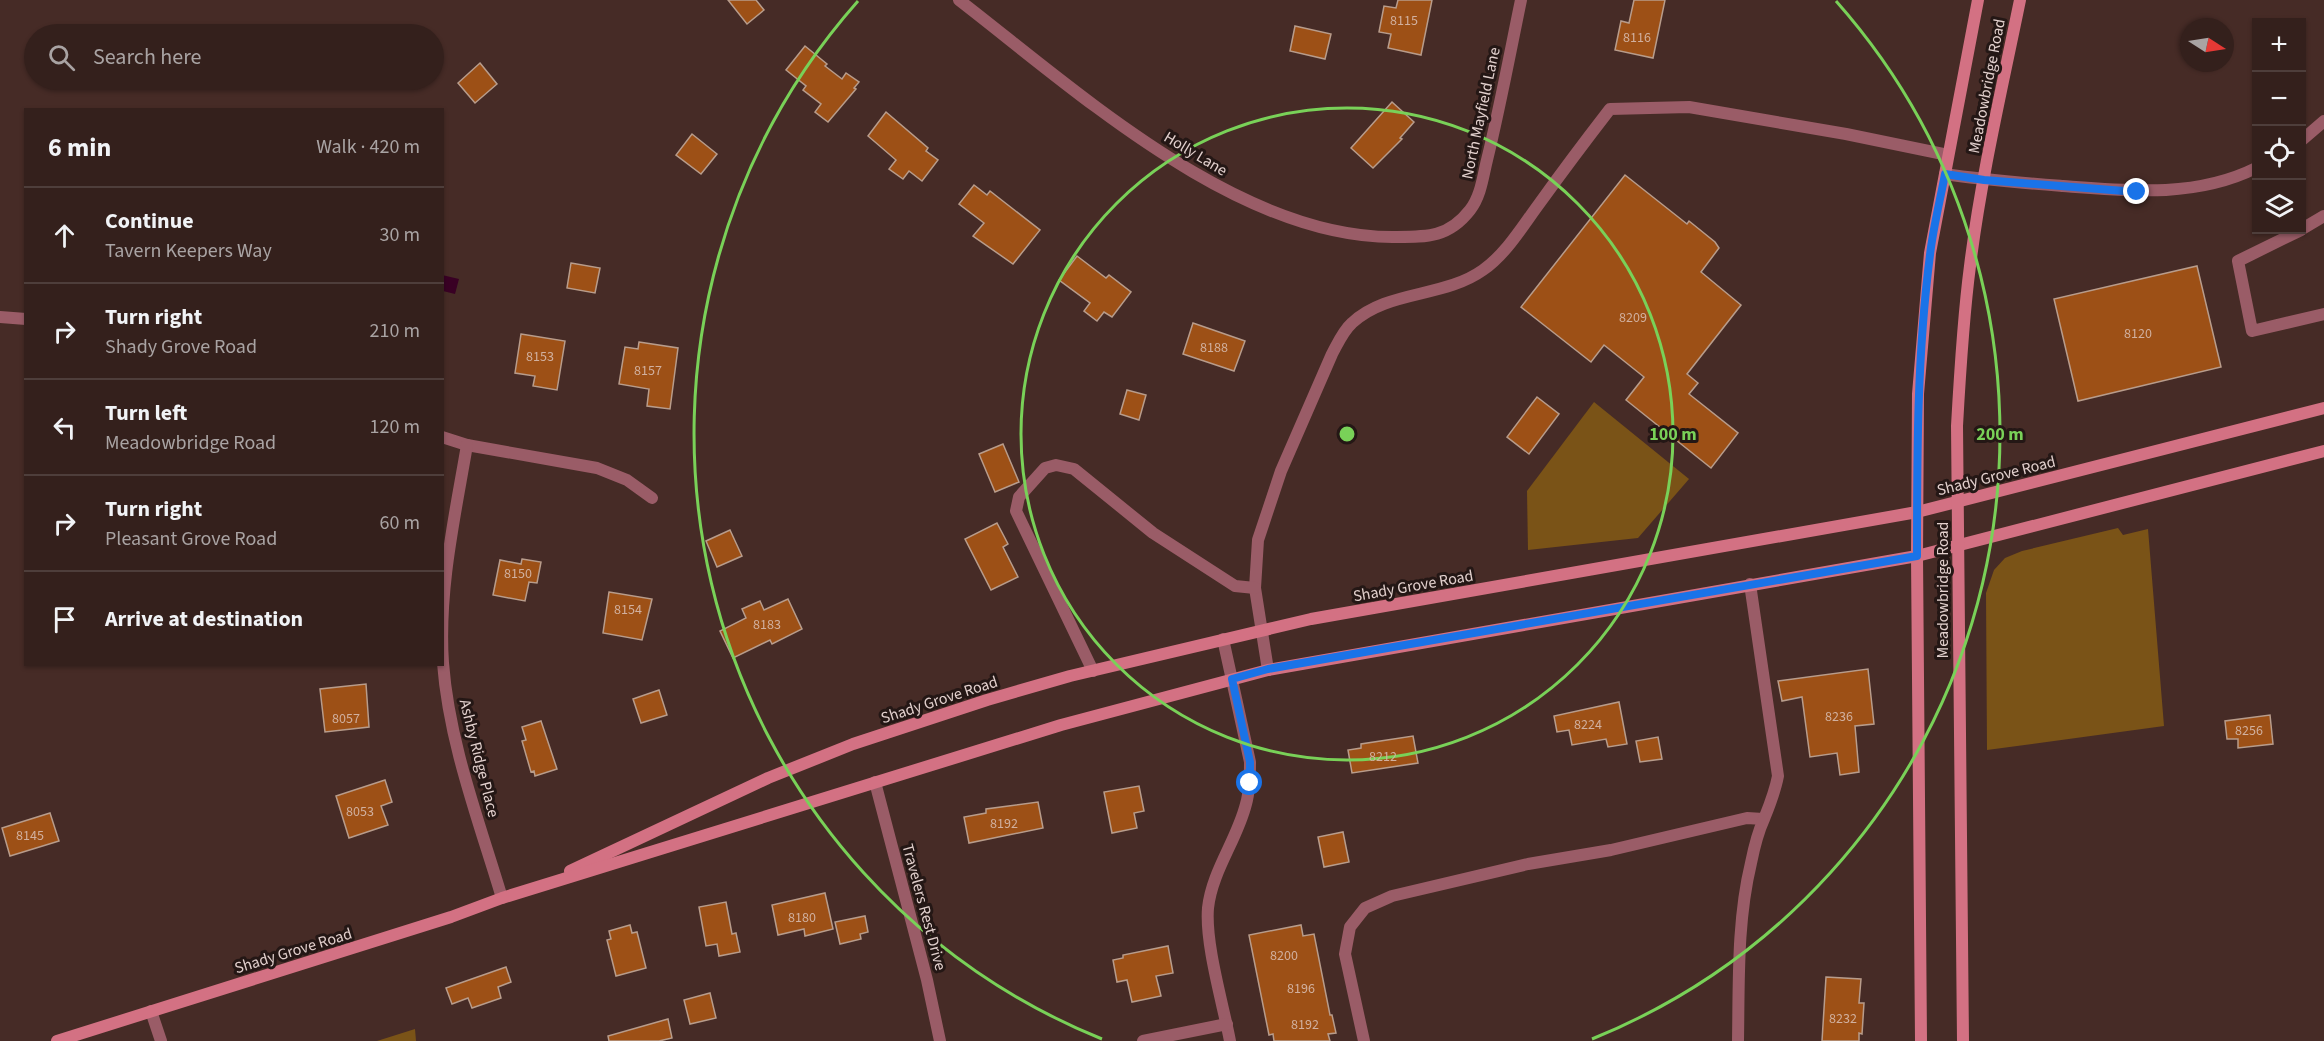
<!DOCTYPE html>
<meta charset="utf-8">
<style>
body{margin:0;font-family:"Source Sans 3",sans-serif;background:#3f2d29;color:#f1f3f6}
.controls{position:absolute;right:18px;top:18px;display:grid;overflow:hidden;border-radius:0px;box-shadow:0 2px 4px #0004}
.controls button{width:54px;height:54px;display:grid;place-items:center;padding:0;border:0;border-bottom:2px solid #4e3e3b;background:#34201c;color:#f1f3f6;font:30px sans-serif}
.compass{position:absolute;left:2180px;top:18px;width:54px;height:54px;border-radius:50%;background:#34201c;box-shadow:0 2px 4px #0004;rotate:102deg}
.stop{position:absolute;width:18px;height:18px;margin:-14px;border:4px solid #1a73e8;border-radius:50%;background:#fff}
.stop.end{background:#1a73e8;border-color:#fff;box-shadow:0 2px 6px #0008}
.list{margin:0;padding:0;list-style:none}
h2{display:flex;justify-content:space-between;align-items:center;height:78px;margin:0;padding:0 24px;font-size:26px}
h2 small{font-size:20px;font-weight:400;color:#a9a3a3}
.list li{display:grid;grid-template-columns:39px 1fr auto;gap:18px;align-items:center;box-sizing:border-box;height:96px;padding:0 24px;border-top:2px solid #4e3e3b}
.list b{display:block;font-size:22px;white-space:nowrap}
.list p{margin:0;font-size:20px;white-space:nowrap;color:#a9a3a3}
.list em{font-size:20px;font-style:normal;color:#a9a3a3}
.icon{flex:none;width:33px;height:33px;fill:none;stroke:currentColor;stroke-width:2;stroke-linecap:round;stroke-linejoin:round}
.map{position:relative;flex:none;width:2324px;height:1041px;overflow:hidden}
.search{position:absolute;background:#34201c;box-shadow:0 2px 4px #0004;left:24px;top:24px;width:420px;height:66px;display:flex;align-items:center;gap:15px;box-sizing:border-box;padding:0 21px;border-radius:33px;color:#a9a3a3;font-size:22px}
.panel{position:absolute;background:#34201c;box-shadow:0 2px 4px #0004;left:24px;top:108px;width:420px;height:558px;border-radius:0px}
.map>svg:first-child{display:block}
.green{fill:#7a5317}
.water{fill:#390024}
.building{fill:#9d5016;stroke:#b89c8b;stroke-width:1.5}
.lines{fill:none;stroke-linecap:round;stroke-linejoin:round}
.service{stroke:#9a5c67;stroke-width:12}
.minor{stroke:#9a5c67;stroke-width:12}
.secondary{stroke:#d37183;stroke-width:12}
.route{stroke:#1a73e8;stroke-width:8}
.ring{fill:none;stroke:#79d158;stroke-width:3}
.labels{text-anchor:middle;stroke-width:6;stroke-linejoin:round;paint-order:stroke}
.number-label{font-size:14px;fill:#d1b09f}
.street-label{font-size:16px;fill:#e2d0cd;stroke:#241715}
.centre{fill:#79d158;stroke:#241715;stroke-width:3}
.ring-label{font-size:18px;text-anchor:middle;font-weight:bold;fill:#79d158;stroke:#241715;stroke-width:6;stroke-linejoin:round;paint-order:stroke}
</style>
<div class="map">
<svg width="2324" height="1041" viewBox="0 0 2324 1041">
<rect width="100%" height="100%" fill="#462b26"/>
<!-- green -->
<g class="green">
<polygon points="1594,402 1689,479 1638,538 1528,550 1527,491"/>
<polygon points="2118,528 2123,535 2148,529 2164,726 1987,750 1986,593 1994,570 2005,558 2022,551"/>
<polygon points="415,1029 416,1041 377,1041"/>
</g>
<!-- water -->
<polygon class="water" points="442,275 459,279 455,294 443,291"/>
<!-- building -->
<g class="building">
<polygon points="728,0 756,0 764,10 747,24"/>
<polygon points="1398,0 1432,0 1421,55 1388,48 1391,34 1379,32 1384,6 1396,8"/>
<polygon points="1634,0 1665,0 1653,58 1615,50 1621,21 1629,23"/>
<polygon points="1295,26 1331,34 1325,59 1290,51"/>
<polygon points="805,46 827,64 825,66 842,79 846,73 859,82 854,88 856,89 828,122 815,112 821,104 803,90 806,86 786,70"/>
<polygon points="480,63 497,84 475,103 458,83"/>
<polygon points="1392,102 1414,122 1400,138 1402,139 1373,168 1351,148"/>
<polygon points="886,112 928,148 926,151 938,160 922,181 909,171 903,179 889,169 896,160 868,136"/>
<polygon points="692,134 717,154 701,174 676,155"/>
<polygon points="1625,175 1687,224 1689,221 1715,242 1719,248 1701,272 1741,305 1687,374 1698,383 1689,394 1738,433 1711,468 1626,400 1644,377 1604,345 1591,362 1521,307"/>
<polygon points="974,185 987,195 990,191 1040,230 1013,264 973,236 984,223 959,204"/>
<polygon points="1077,256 1106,278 1109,275 1131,292 1112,317 1104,312 1097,321 1084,311 1090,303 1059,280"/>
<polygon points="571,263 600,268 595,293 567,288"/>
<polygon points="2197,266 2221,367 2078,401 2054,299"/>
<polygon points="1193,323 1245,341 1234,371 1183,354"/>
<polygon points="521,334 565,341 557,390 533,386 535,376 515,373"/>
<polygon points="639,342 678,348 670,409 647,406 649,389 619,384 625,347 638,349"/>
<polygon points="1127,390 1146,395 1139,420 1120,414"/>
<polygon points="1537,397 1559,414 1529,454 1507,437"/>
<polygon points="1003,444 1019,482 995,492 979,454"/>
<polygon points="997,523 1008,544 1003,547 1018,577 991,590 965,539"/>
<polygon points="730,530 742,556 717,567 706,541"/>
<polygon points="522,559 541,562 537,583 529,582 525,601 493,595 500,560 521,564"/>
<polygon points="609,592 652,599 642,640 603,633"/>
<polygon points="788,599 802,629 772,644 770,640 733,658 720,631 746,618 742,609 760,601 764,610"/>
<polygon points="1868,669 1874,724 1855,726 1859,772 1840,775 1837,753 1810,757 1802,697 1782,701 1778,681"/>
<polygon points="366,684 369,727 325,732 320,689"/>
<polygon points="659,690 667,715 641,723 633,699"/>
<polygon points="1619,702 1627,744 1608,747 1606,739 1572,745 1569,730 1557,732 1554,716"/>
<polygon points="2270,715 2273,744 2238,748 2238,739 2227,739 2225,721"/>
<polygon points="541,721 557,769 535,776 534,771 531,772 522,741 526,740 522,727"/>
<polygon points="1413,736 1418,763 1352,773 1348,750 1361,748 1361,744"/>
<polygon points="1658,737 1662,759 1640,762 1636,741"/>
<polygon points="385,780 392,802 381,806 388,825 349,838 336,796"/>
<polygon points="1139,786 1144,811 1134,813 1137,828 1112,833 1104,792"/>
<polygon points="1038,802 1043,828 969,843 964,817 986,813 986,809"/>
<polygon points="50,813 59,841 10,856 2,828"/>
<polygon points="1343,832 1349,862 1324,867 1318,837"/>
<polygon points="825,893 833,929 805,936 804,929 778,935 772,905"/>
<polygon points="726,902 732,934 736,933 740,952 719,956 717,944 706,946 699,907"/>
<polygon points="865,916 868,932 860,934 861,939 840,944 835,922"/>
<polygon points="630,925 632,933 637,932 646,968 616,976 607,940 611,939 609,931"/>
<polygon points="1301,925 1303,936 1314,934 1330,1015 1332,1015 1336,1033 1328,1034 1330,1041 1274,1041 1273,1034 1269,1035 1249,935"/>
<polygon points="1168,946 1173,973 1156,976 1161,996 1132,1002 1127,980 1117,982 1113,960 1123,958 1123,955"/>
<polygon points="506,967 511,982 498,987 501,998 472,1008 468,998 452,1004 446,988"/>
<polygon points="1826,977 1861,979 1859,1003 1864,1003 1862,1034 1859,1033 1859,1041 1822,1041"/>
<polygon points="710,993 716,1018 690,1024 684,1000"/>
<polygon points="668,1019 672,1038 659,1041 609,1041 608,1036"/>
</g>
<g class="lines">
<!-- service -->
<g class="service">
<polyline points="2302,229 2324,216"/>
<polyline points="2301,230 2238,261 2252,331 2324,314"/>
<path d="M1268,670l-13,-82 3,-48 23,-69 51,-117c6,-11 11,-23 20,-31 35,-33 92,-25 131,-53 23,-16 39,-43 56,-66 23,-32 47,-64 71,-95l79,-2 157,27 102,21"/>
<polyline points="1093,671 1016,511 1019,497 1045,468 1056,465 1074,469 1153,533 1235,586 1255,588"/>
<polyline points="1364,1041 1345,954 1350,927 1365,908 1392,896 1528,864 1611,850 1747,818 1763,819"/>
<path d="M1738,1041c1,-59 -1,-120 13,-178 3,-15 7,-31 13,-44 6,-15 11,-27 14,-43l-28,-192"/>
</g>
<!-- minor -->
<g class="minor">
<path d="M959,0c118,91 281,240 438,237 31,0 52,0 73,-27 11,-14 13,-34 17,-50 13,-53 23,-107 34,-160"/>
<polyline points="2302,140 2324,121"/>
<path d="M1945,174c39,6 79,9 118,12 65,5 133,12 193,-18"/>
<polyline points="0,317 26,319"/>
<polyline points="442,437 467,445 597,468 627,480 652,498"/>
<path d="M467,445c-12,71 -29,145 -24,218 6,80 36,158 59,235"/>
<path d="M1223,639l27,123c0,14 0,28 -4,42 -9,36 -34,67 -38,104 -3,36 15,96 22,133"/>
<polyline points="875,782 927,980 940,1041"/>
<polyline points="151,1011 161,1041"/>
<polyline points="1143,1041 1227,1024"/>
</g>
<!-- secondary -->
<g class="secondary">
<polyline points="570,871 768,778 853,744 987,700 1070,676 1311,619 1917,512 2324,408"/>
<polyline points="57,1041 451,917 502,898 1061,725 1268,670 1917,556 2324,451"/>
<polyline points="1921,1041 1917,556 1918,394 1930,253 1978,0"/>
<path d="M1963,1041l-6,-615c3,-54 6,-107 13,-160 11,-89 32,-178 50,-266"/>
</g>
</g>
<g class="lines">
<!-- route -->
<path class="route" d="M1250,783v-21l-18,-83 36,-10 108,-19 541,-94c0,-101 0,-201 13,-301 3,-27 10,-54 15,-81l39,6 153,12"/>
</g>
<!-- distance rings -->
<g class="ring">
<circle cx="1347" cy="434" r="326"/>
<path d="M1102 1039A653 653 0 0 1 858 1M1836 1A653 653 0 0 1 1592 1039"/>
</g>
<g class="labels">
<!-- number labels -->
<g class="number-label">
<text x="1404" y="25">8115</text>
<text x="1637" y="42">8116</text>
<text x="1633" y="322">8209</text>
<text x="2138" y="338">8120</text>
<text x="1214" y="352">8188</text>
<text x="540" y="361">8153</text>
<text x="648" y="375">8157</text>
<text x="518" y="578">8150</text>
<text x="628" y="614">8154</text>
<text x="767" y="629">8183</text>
<text x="1839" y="721">8236</text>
<text x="346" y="723">8057</text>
<text x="1588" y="729">8224</text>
<text x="2249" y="735">8256</text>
<text x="1383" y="761">8212</text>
<text x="360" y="816">8053</text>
<text x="1004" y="828">8192</text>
<text x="30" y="840">8145</text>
<text x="802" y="922">8180</text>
<text x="1284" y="960">8200</text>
<text x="1301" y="993">8196</text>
<text x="1843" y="1023">8232</text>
<text x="1305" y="1029">8192</text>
</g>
<!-- street labels -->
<g class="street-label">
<text transform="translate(1986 86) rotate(-79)" y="6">Meadowbridge Road</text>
<text transform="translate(1480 113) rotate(-78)" y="6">North Mayfield Lane</text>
<text transform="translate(1196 153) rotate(31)" y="6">Holly Lane</text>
<text transform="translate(1996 475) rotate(-14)" y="6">Shady Grove Road</text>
<text transform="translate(1413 585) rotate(-10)" y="6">Shady Grove Road</text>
<text transform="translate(1942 590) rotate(-90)" y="6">Meadowbridge Road</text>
<text transform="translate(939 699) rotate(-18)" y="6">Shady Grove Road</text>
<text transform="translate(480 758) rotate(76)" y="6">Ashby Ridge Place</text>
<text transform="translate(925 907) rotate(75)" y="6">Travelers Rest Drive</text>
<text transform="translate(293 950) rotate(-17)" y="6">Shady Grove Road</text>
</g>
</g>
<circle cx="1347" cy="434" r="9" class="centre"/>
<g class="ring-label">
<text x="1673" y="440">100 m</text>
<text x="2000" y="440">200 m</text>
</g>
</svg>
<div class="controls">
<button>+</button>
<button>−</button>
<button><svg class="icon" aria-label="locate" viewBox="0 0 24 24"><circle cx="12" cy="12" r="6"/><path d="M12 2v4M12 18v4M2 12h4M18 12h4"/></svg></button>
<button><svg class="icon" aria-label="layers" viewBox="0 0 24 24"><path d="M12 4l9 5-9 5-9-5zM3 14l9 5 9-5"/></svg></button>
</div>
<svg class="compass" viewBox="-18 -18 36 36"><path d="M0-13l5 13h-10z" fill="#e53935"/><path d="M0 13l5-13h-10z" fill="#a9a3a3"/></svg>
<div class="stop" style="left:1250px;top:783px"></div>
<div class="stop end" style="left:2137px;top:192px"></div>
<div class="search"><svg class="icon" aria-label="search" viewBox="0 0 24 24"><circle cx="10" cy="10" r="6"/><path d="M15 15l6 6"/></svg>Search here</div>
<section class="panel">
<h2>6 min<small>Walk · 420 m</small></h2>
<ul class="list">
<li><svg class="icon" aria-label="ahead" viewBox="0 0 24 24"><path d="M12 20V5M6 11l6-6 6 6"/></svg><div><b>Continue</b><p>Tavern Keepers Way</p></div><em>30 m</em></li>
<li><svg class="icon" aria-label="right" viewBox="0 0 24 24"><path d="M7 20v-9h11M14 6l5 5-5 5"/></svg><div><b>Turn right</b><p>Shady Grove Road</p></div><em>210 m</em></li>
<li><svg class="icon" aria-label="left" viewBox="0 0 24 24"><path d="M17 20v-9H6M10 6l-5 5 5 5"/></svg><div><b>Turn left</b><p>Meadowbridge Road</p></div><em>120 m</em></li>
<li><svg class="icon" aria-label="right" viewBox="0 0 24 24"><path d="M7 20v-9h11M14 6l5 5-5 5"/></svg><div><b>Turn right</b><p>Pleasant Grove Road</p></div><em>60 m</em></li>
<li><svg class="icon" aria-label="arrive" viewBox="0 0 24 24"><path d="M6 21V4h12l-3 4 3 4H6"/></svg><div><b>Arrive at destination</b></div></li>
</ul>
</section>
</div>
